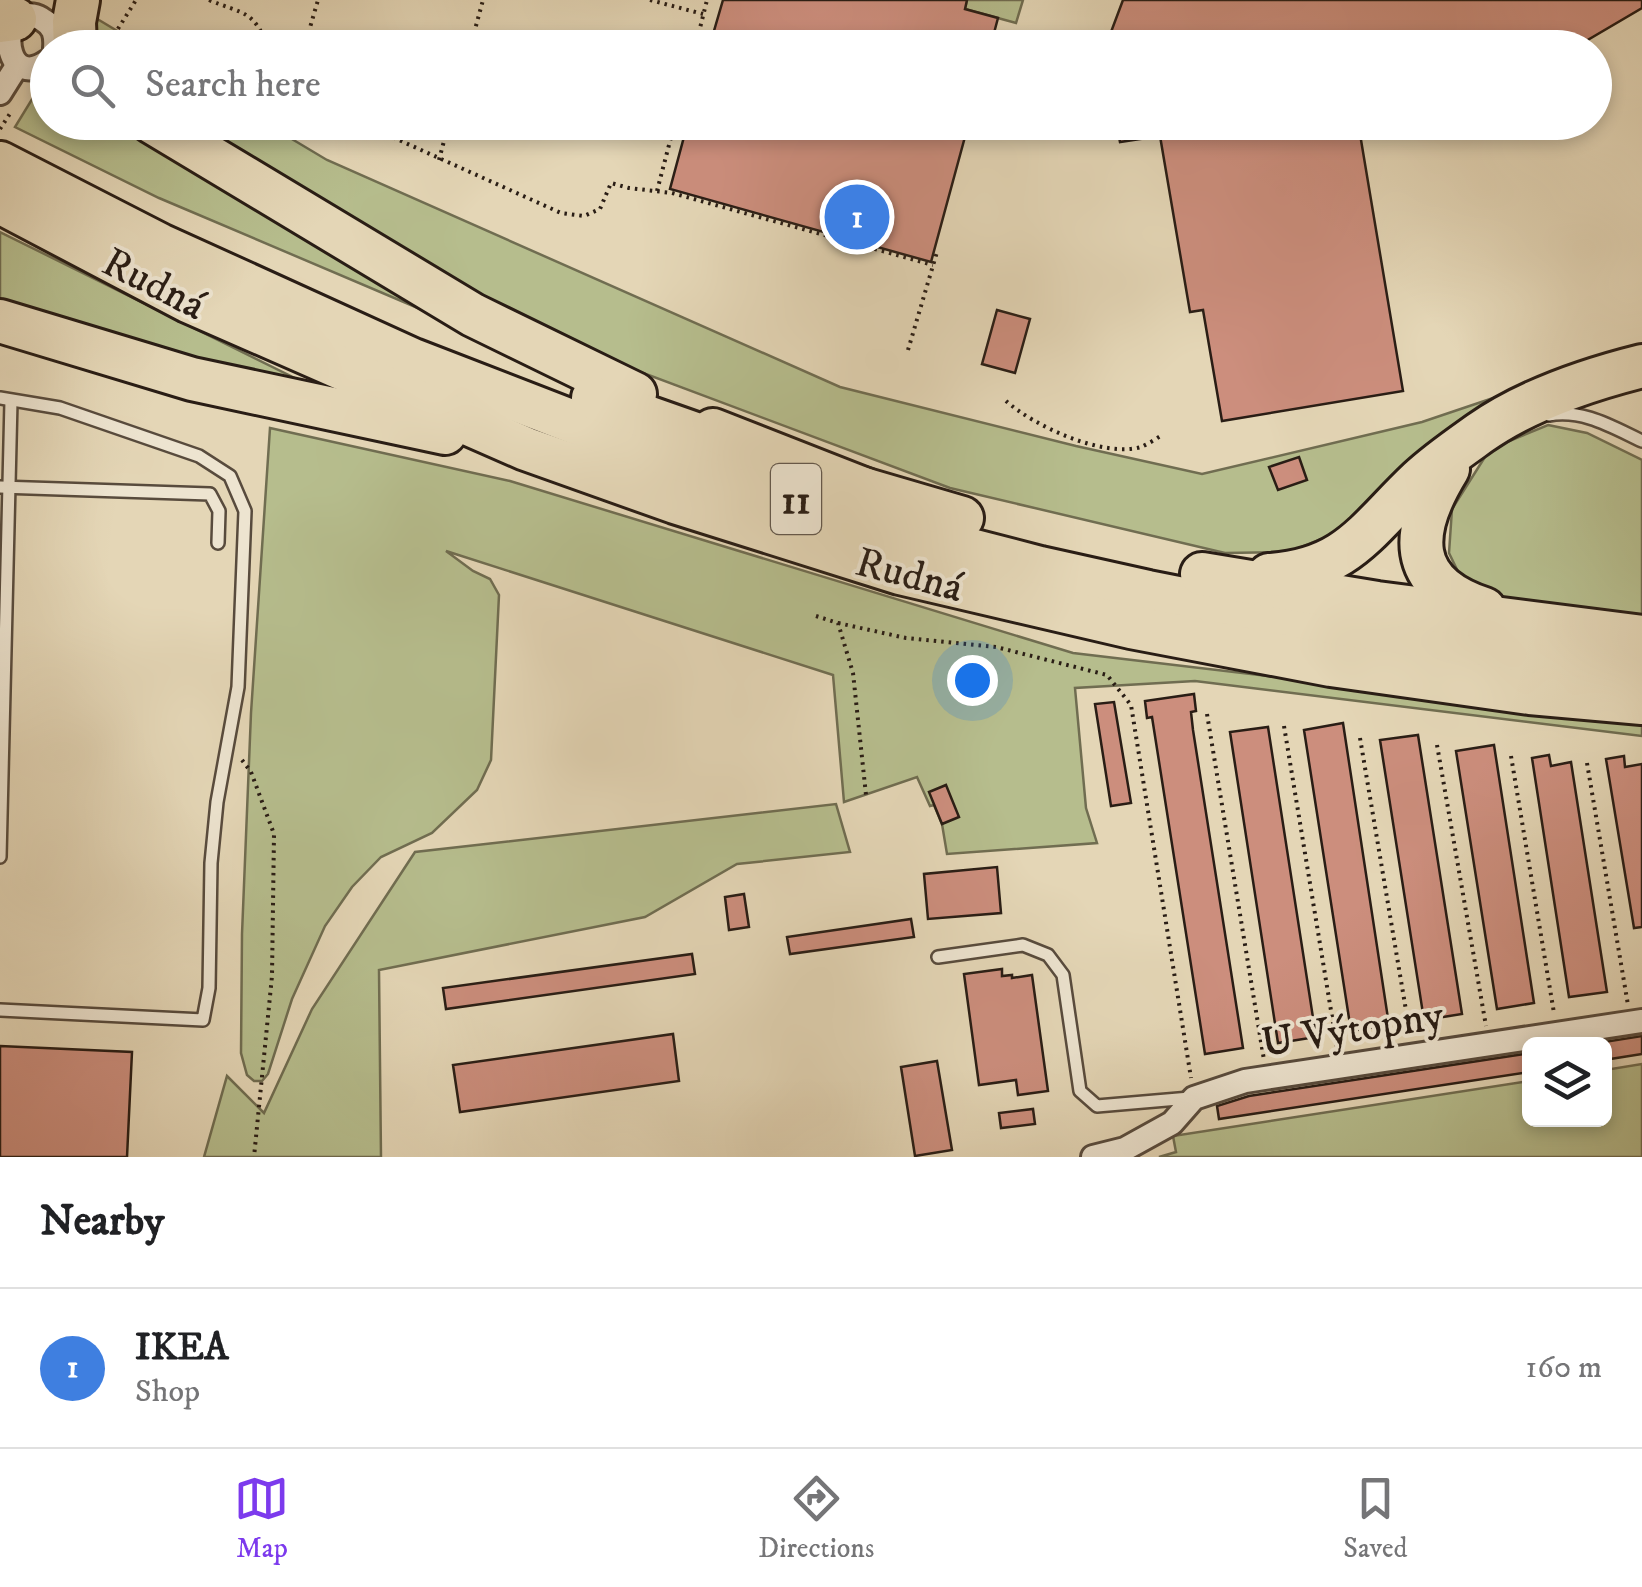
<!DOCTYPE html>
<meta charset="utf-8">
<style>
body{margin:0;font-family:"IM FELL DW Pica",serif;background:#f2f2f2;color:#202124}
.controls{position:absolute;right:30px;bottom:30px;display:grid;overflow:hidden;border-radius:15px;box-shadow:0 5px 15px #0003}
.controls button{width:90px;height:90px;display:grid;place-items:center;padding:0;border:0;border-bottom:2px solid #e0e0e0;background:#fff;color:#202124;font:50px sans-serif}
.you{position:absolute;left:972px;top:680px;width:35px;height:35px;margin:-25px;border:8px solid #fff;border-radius:50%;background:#1a73e8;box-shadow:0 0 0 15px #1a73e833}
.badge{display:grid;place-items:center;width:65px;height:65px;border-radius:50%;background:#7c3aed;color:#fff;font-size:32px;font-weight:700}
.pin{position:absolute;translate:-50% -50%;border:5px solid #fff;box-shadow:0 2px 10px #0006}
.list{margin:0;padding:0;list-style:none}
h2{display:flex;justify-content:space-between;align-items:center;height:130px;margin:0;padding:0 40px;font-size:42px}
h2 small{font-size:32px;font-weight:400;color:#757577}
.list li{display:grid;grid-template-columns:65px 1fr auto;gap:30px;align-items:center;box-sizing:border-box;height:160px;padding:0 40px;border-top:2px solid #e0e0e0}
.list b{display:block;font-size:38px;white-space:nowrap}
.list p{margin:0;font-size:32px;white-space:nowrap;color:#757577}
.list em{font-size:32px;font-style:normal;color:#757577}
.icon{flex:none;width:55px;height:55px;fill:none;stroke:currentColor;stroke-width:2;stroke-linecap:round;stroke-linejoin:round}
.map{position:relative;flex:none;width:1642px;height:1157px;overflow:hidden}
.search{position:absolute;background:#fff;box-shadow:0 5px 15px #0003;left:30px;right:30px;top:30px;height:110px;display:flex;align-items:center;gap:25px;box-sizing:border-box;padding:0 35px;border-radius:55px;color:#757577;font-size:38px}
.sheet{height:290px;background:#fff}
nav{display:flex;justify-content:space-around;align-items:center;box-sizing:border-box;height:140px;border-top:2px solid #e0e0e0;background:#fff;font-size:28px;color:#757577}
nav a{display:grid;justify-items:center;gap:5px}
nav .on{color:#7c3aed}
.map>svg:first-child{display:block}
.green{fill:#b6bd8d;stroke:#706d51;stroke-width:2.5}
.building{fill:#cc8e7d;stroke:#291d15;stroke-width:2.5}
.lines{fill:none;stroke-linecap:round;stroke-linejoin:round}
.lane-casing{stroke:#584b3d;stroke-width:16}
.street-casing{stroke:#584b3d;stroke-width:28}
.highway-casing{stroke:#291d15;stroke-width:48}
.path{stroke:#291d15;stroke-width:4;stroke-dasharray:2.5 5;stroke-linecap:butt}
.lane{stroke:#ede4d0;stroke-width:11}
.street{stroke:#ede4d0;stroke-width:22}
.highway{stroke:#e4d6b6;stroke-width:42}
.labels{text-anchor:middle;stroke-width:8;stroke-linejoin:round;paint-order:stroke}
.shield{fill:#ede4d0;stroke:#64594d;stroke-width:2.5}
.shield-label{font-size:40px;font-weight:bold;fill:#291d15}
.street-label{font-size:42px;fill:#291d15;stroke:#ede4d0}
</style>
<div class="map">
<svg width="1642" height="1157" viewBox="0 0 1642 1157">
<rect width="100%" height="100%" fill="#e4d6b6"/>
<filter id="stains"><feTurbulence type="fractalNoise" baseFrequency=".002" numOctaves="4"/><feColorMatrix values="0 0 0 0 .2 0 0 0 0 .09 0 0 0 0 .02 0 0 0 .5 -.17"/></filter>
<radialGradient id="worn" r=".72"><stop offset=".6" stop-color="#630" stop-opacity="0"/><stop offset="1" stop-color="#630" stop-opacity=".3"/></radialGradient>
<!-- green -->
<g class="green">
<polygon points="967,0 1023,0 1016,23 965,9"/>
<polygon points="84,11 144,47 85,47"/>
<polygon points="34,96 47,96 48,122 115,123 439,317 159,198 15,127"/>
<polygon points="179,123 265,123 327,160 840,387 1076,446 1202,474 1422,422 1505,394 1344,530 1289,552 1225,553 950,488 542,335"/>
<polygon points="0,232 327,394 0,307"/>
<polygon points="1548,425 1587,433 1642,460 1642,622 1511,607 1463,582 1449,553 1452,509 1490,449"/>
<polygon points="270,428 510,481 1073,653 1642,720 1642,736 1195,681 1075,688 1086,808 1097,843 947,854 942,824 934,805 930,806 917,777 844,802 833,675 446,551 473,571 490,579 499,595 491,760 477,790 432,833 381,857 352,887 325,926 292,999 268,1074 262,1081 254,1081 247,1075 241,1053 242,934 251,713"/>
<polygon points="836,804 850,852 737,864 645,917 379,970 381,1157 204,1157 227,1076 264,1113 312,1009 415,852"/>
<polygon points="1642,1064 1642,1157 1159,1157 1176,1152 1173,1136 1529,1081 1530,1120 1604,1120 1605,1070"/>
</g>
<!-- building -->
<g class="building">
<polygon points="723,0 967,0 965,9 998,18 990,48 709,48"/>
<polygon points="1123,0 1642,0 1642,8 1574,48 1105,48"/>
<polygon points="688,122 969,122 931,262 670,189"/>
<polygon points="1116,122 1358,122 1403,391 1222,421 1203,310 1190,312 1160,136 1120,142"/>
<polygon points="997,310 1030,319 1015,373 982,364"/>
<polygon points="1299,457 1307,480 1278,490 1269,467"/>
<polygon points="1194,694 1196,711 1191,712 1193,730 1243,1048 1205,1054 1152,717 1147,718 1145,701"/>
<polygon points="1114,702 1131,803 1111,806 1095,704"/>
<polygon points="1343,723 1389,1025 1351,1031 1304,730"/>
<polygon points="1268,727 1316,1037 1278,1043 1230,732"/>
<polygon points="1418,735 1462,1014 1424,1020 1380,740"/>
<polygon points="1494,745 1534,1003 1497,1009 1456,751"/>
<polygon points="1549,755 1551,766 1571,762 1607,992 1569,997 1532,758"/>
<polygon points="1624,756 1625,767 1642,764 1642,927 1634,928 1606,759"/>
<polygon points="946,785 959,817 942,824 929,792"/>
<polygon points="997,867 1001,913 928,919 924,874"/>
<polygon points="744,894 749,927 729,930 725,897"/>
<polygon points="911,919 914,937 790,954 787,937"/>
<polygon points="692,954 695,974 446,1009 443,988"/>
<polygon points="1002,969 1002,976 1012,975 1012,978 1032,975 1048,1091 1018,1095 1016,1080 979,1085 964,974"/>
<polygon points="673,1034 679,1081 460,1112 453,1065"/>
<polygon points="1642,1036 1642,1054 1604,1060 1604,1042"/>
<polygon points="0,1046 132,1052 127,1157 0,1157"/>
<polygon points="1530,1053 1530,1072 1219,1119 1217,1106 1249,1096"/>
<polygon points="937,1061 952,1150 915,1156 901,1067"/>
<polygon points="1033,1109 1035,1124 1001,1128 999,1113"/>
</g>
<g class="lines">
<defs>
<g id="lane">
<polyline points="0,398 60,408 199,456 230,476 245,511 238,687 217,802 211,863 209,988 203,1020 0,1010"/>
<path d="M1549,415c34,-6 63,12 93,26"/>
<polyline points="0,487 210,494 219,511 218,543"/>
<polyline points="0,857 11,401"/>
<polyline points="938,957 1023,945 1048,955 1063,975 1080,1091 1097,1106 1190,1098"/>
</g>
<g id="street">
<path d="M48,61c-40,28 -48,-32 -28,-45 8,-2 17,-1 23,4 11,6 13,16 12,28"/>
<polyline points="0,93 17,66"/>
<polyline points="1093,1157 1125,1149 1172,1123 1194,1098 1245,1081 1642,1021"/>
</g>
<g id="highway">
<polyline points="0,21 15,19"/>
<polyline points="75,48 74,22 78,0"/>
<polyline points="152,122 473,315 635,394"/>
<polyline points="0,163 160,245 413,360 661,456 893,530 1040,568 1148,592 1335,629 1531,657 1642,667"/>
<polyline points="0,202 188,301 526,449 675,502 900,573 1131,627 1331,665 1530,693 1642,703"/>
<polyline points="0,321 192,379 445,433"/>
<polyline points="593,398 738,449"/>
<polyline points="713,430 866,490"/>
<path d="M1448,469c-38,62 -43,114 36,140"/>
<polyline points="839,482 962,518"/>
<polyline points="1202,574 1377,603 1642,637"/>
<path d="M1269,575c79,-5 98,-46 150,-95 18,-17 40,-32 61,-47 47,-33 106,-53 162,-67"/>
</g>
</defs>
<!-- lane casing -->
<use href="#lane" class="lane-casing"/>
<!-- street casing -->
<use href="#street" class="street-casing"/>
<!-- highway casing -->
<use href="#highway" class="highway-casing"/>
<!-- path -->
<g class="path">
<path d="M209,0c33,14 45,9 59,48"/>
<polyline points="650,0 703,14"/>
<polyline points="106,48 136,0"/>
<polyline points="309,48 309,31 318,0"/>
<polyline points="470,48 483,0"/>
<polyline points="695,48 707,0"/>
<polyline points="359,122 561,213 584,216 600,209 611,183 629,188 672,193 933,265"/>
<polyline points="0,129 11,112"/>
<polyline points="439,160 449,122"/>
<polyline points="657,191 675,122"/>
<polyline points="908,350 937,252"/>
<path d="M1006,401c28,25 97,57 135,46 7,-3 15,-8 21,-12"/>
<polyline points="816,616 838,623 853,673 866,795"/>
<polyline points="838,623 906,638 996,647 1107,675 1131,705 1191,1078"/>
<polyline points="1207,714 1264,1060"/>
<polyline points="1284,726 1337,1047"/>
<polyline points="1360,738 1410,1034"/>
<polyline points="1437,745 1486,1026"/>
<polyline points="1511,756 1554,1013"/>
<polyline points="242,760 251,772 274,834 272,976 254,1157"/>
<polyline points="1587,763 1628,1005"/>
</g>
<!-- lane -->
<use href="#lane" class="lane"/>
<!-- street -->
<use href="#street" class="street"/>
<!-- highway -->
<use href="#highway" class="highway"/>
</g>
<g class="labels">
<!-- shield labels -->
<rect class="shield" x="771" y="464" width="50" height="70" rx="8"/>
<g class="shield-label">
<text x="796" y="513">11</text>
</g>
<!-- street labels -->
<g class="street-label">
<text transform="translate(155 282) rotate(27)" y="15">Rudná</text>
<text transform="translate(910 573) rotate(15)" y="15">Rudná</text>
<text transform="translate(1352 1027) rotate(-9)" y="15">U Výtopny</text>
</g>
</g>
<rect width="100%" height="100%" filter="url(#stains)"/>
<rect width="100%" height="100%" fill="url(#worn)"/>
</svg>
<div class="controls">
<button><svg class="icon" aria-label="layers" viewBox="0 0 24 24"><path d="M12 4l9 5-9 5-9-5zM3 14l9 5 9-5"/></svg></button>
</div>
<div class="you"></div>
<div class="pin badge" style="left:857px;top:217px;background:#3f7fe0">1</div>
<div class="search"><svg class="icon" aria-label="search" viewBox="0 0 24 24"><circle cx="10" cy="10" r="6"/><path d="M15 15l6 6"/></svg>Search here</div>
</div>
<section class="sheet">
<h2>Nearby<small></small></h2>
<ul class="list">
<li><span class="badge" style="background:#3f7fe0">1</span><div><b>IKEA</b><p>Shop</p></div><em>160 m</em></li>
</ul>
</section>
<nav>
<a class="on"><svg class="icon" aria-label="map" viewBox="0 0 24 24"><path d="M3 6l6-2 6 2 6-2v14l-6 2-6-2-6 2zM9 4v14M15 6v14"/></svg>Map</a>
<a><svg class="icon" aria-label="directions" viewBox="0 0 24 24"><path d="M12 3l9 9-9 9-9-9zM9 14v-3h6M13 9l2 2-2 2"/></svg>Directions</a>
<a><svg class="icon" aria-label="saved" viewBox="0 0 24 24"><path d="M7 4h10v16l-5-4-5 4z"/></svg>Saved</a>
</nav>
